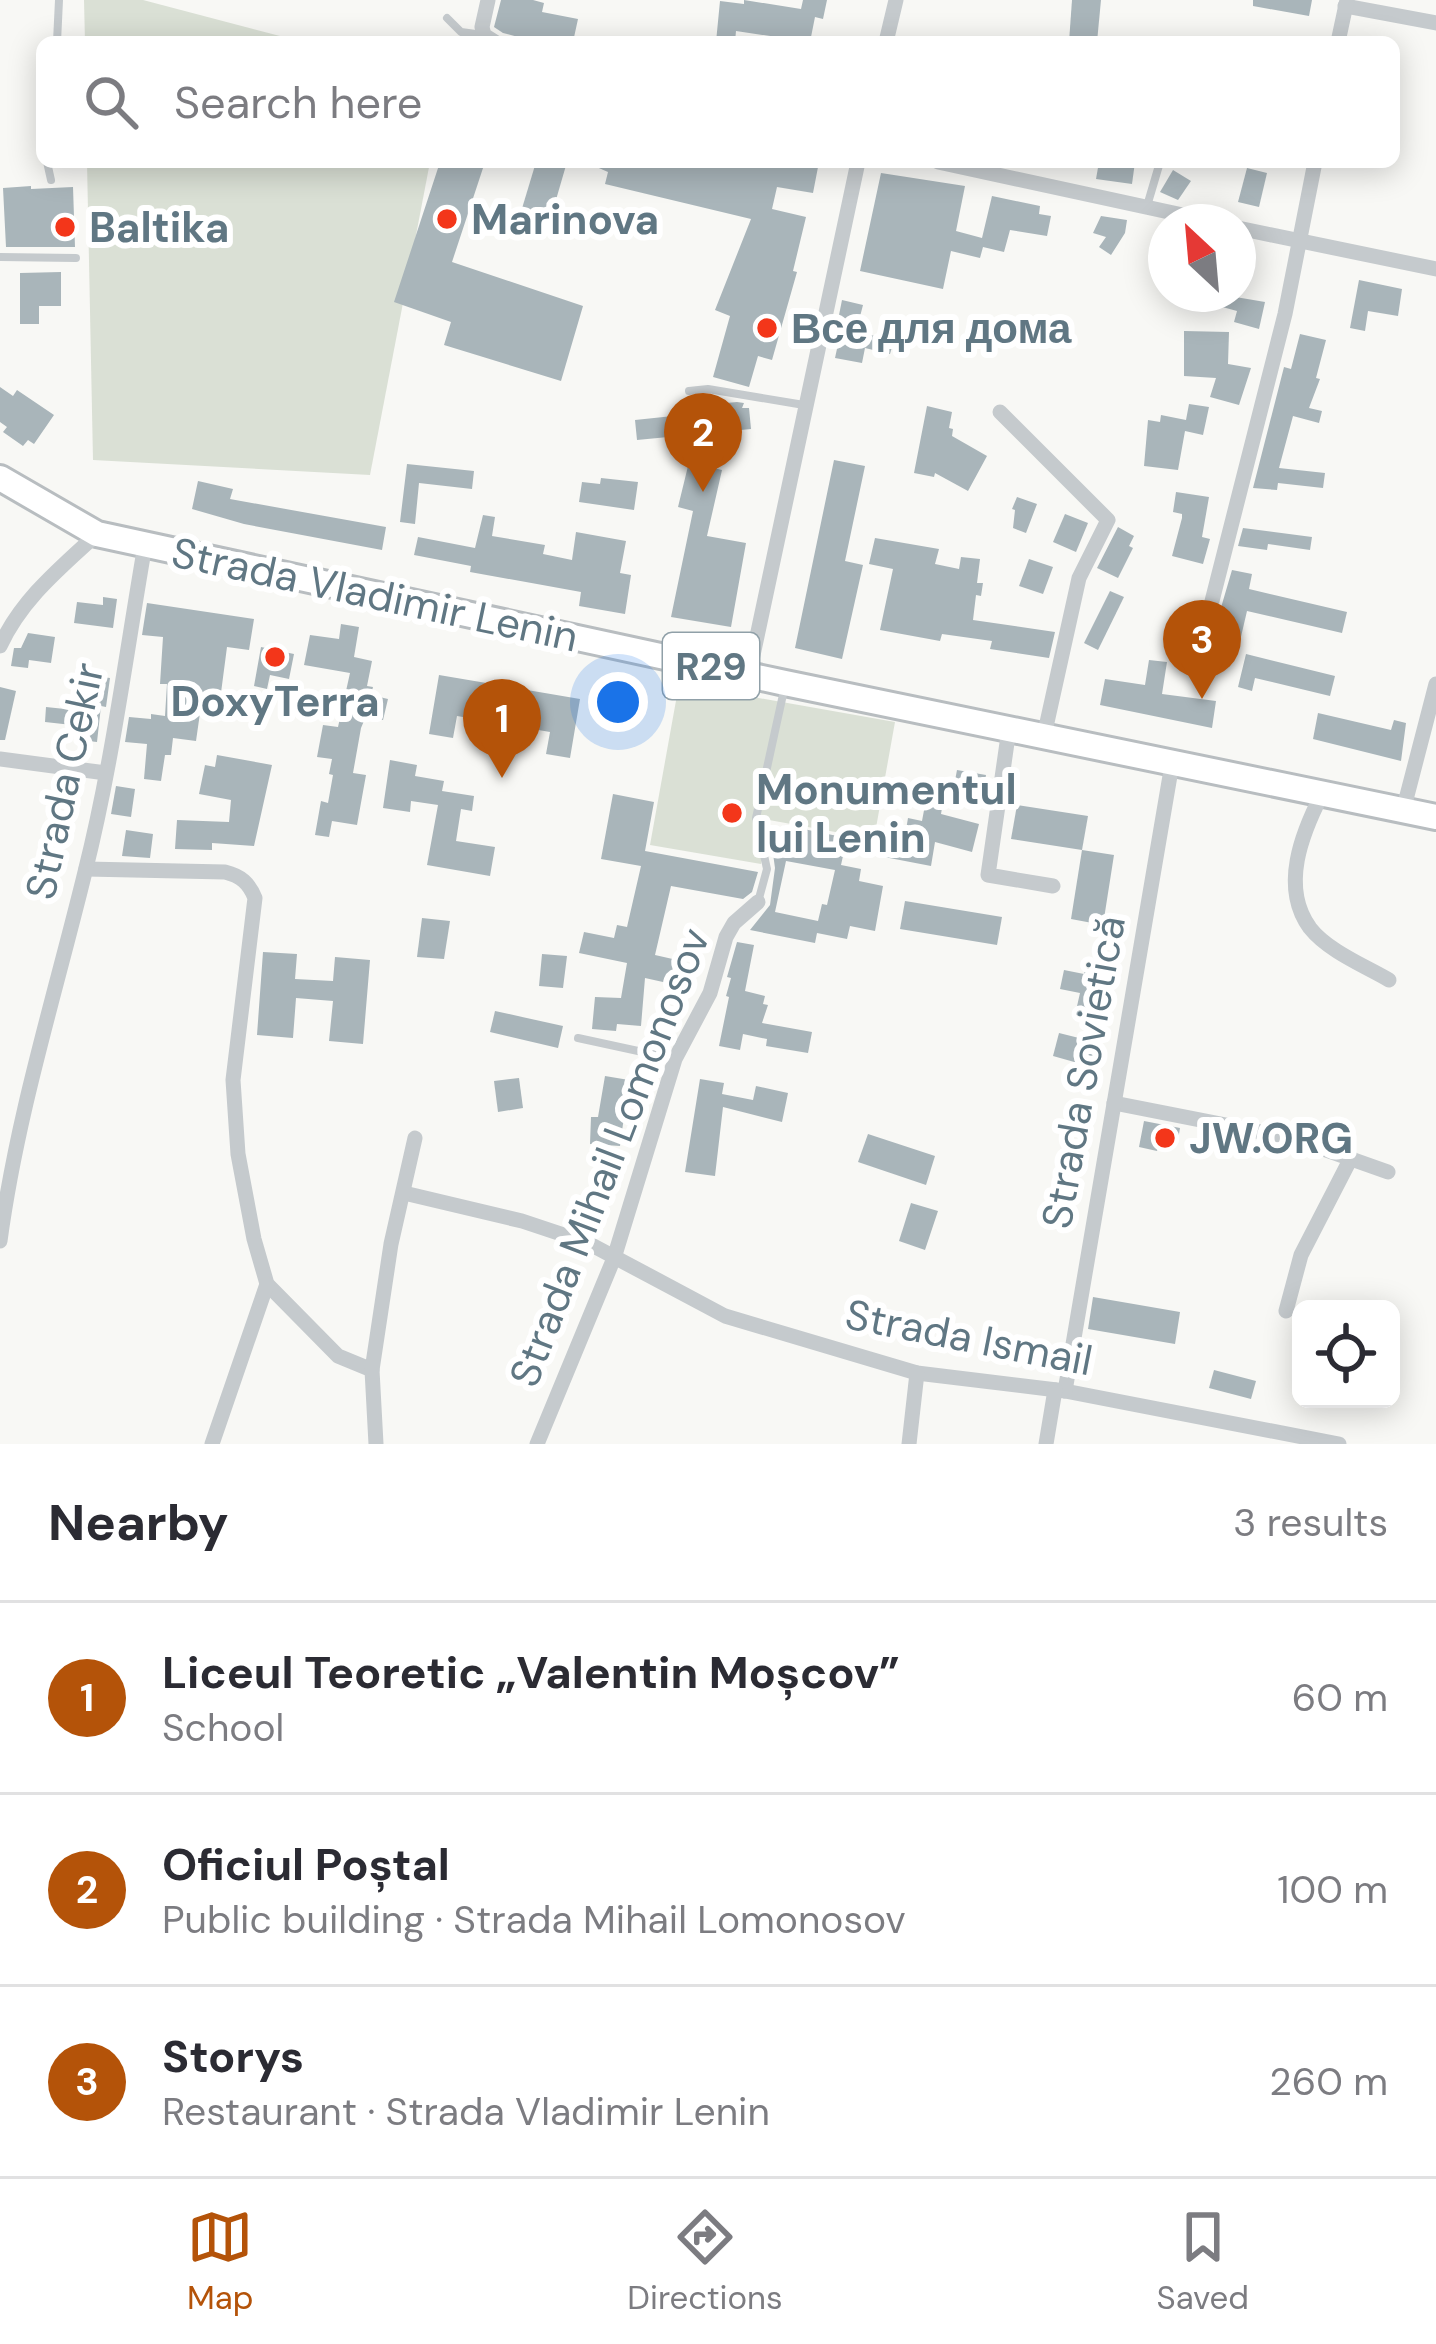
<!DOCTYPE html>
<meta charset="utf-8">
<style>
body{margin:0;font-family:"DM Sans",sans-serif;background:#f7f7f7;color:#2b2b33}
.controls{position:absolute;right:36px;bottom:36px;display:grid;overflow:hidden;border-radius:18px;box-shadow:0 6px 30px #0003}
.controls button{width:108px;height:108px;display:grid;place-items:center;padding:0;border:0;border-bottom:3px solid #e1e1e2;background:#fff;color:#2b2b33;font:60px sans-serif}
.compass{position:absolute;left:1148px;top:204px;width:108px;height:108px;border-radius:50%;background:#fff;box-shadow:0 6px 30px #0003;rotate:334deg}
.you{position:absolute;left:618px;top:702px;width:42px;height:42px;margin:-30px;border:9px solid #fff;border-radius:50%;background:#1a73e8;box-shadow:0 0 0 18px #1a73e833}
.badge{display:grid;place-items:center;width:78px;height:78px;border-radius:50%;background:#b45309;color:#fff;font-size:39px;font-weight:700}
.pin{position:absolute;translate:-50% -99px;filter:drop-shadow(0 3px 6px #0008)}
.pin::after{content:'';position:absolute;top:63px;width:42px;height:36px;background:inherit;clip-path:polygon(0 0,100% 0,50% 100%)}
.list{margin:0;padding:0;list-style:none}
h2{display:flex;justify-content:space-between;align-items:center;height:156px;margin:0;padding:0 48px;font-size:51px}
h2 small{font-size:39px;font-weight:400;color:#7c7c81}
.list li{display:grid;grid-template-columns:78px 1fr auto;gap:36px;align-items:center;box-sizing:border-box;height:192px;padding:0 48px;border-top:3px solid #e1e1e2}
.list b{display:block;font-size:45px;white-space:nowrap}
.list p{margin:0;font-size:39px;white-space:nowrap;color:#7c7c81}
.list em{font-size:39px;font-style:normal;color:#7c7c81}
.icon{flex:none;width:66px;height:66px;fill:none;stroke:currentColor;stroke-width:2;stroke-linecap:round;stroke-linejoin:round}
.map{position:relative;flex:none;width:1436px;height:1444px;overflow:hidden}
.search{position:absolute;background:#fff;box-shadow:0 6px 30px #0003;left:36px;right:36px;top:36px;height:132px;display:flex;align-items:center;gap:30px;box-sizing:border-box;padding:0 42px;border-radius:18px;color:#7c7c81;font-size:45px}
.sheet{height:732px;background:#fff}
nav{display:flex;justify-content:space-around;align-items:center;box-sizing:border-box;height:168px;border-top:3px solid #e1e1e2;background:#fff;font-size:33px;color:#7c7c81}
nav a{display:grid;justify-items:center;gap:6px}
nav .on{color:#b45309}
.map>svg:first-child{display:block}
.green{fill:#dae0d5}
.building{fill:#a9b5ba;fill-rule:evenodd}
.lines{fill:none;stroke-linecap:round;stroke-linejoin:round}
.primary-casing{stroke:#b8bdc0;stroke-width:30}
.lane{stroke:#c5cacd;stroke-width:8}
.street{stroke:#c5cacd;stroke-width:15}
.primary{stroke:#fff;stroke-width:24}
.poi-dot{fill:#f3361a;stroke:#fff;stroke-width:4.5}
.labels{text-anchor:middle;stroke-width:12;stroke-linejoin:round;paint-order:stroke}
.shield{fill:#fff;stroke:#90a0a8;stroke-width:3}
.shield-label{font-size:39px;font-weight:bold;fill:#607783}
.poi-label{font-size:42px;font-weight:bold;fill:#607783;stroke:#fff;text-anchor:start}
.street-label{font-size:42px;fill:#607783;stroke:#fff}
</style>
<div class="map">
<svg width="1436" height="1444" viewBox="0 0 1436 1444">
<rect width="100%" height="100%" fill="#f8f8f5"/>
<!-- green -->
<g class="green">
<polygon points="84,0 143,0 303,42 85,42"/>
<polygon points="87,162 430,162 370,475 93,460"/>
<polygon points="679,684 895,722 874,839 769,820 761,864 650,845"/>
</g>
<!-- building -->
<g class="building">
<polygon points="501,0 533,0 544,3 542,12 578,19 573,42 537,42 503,33 494,27"/>
<polygon points="744,0 801,9 803,0 827,0 823,19 815,17 810,42 736,31 735,42 716,42 720,1 744,4"/>
<polygon points="1072,0 1101,0 1097,42 1069,42"/>
<polygon points="1253,0 1312,0 1309,16 1253,6"/>
<polygon points="440,162 485,162 452,262 583,306 561,381 444,345 451,322 394,302"/>
<polygon points="536,162 567,162 546,234 517,225"/>
<polygon points="585,162 819,162 813,193 777,187 772,209 806,217 793,271 797,272 772,360 758,356 749,387 713,377 730,316 715,310 751,219 605,184 608,172"/>
<polygon points="1099,162 1135,162 1132,184 1096,179"/>
<polygon points="1247,168 1267,173 1259,207 1238,202"/>
<polygon points="1173,170 1191,181 1178,200 1160,192"/>
<polygon points="881,173 965,186 956,231 982,238 992,196 1040,206 1039,214 1051,216 1047,236 1010,230 1004,252 983,247 980,258 951,251 943,289 860,271"/>
<polygon points="31,186 31,189 73,187 75,247 6,247 3,188"/>
<polygon points="1101,216 1127,220 1125,233 1111,255 1099,247 1106,237 1093,233"/>
<polygon points="61,272 61,306 39,306 39,324 20,324 20,273"/>
<polygon points="1359,280 1402,289 1398,316 1368,311 1365,331 1350,328"/>
<polygon points="1218,294 1265,302 1259,329 1234,322 1237,311 1215,305"/>
<polygon points="842,300 863,305 856,332 894,340 890,354 865,348 862,363 835,358 843,321 838,320"/>
<polygon points="1184,331 1229,332 1228,364 1251,368 1239,405 1210,397 1216,378 1184,376"/>
<polygon points="1300,334 1326,340 1316,378 1320,379 1309,408 1322,411 1319,423 1293,416 1279,468 1325,473 1323,488 1278,483 1277,490 1253,488 1284,367 1291,369"/>
<polygon points="0,387 13,396 17,390 54,415 34,444 28,440 23,446 3,432 7,427 0,422"/>
<polygon points="737,402 744,403 742,408 749,408 751,429 637,440 635,420 673,416 672,408"/>
<polygon points="1189,404 1209,407 1203,435 1185,431 1178,470 1144,466 1148,420 1160,422 1161,415 1186,420"/>
<polygon points="927,406 952,412 949,428 953,429 952,436 987,456 968,491 935,473 934,477 914,473"/>
<polygon points="834,460 865,466 845,561 863,565 842,659 795,648"/>
<polygon points="689,462 722,470 707,536 746,543 731,627 671,617 693,511 678,507"/>
<polygon points="407,464 474,471 472,489 419,483 415,524 400,522"/>
<polygon points="601,478 638,482 634,510 579,502 582,482 600,484"/>
<polygon points="198,481 233,489 230,499 386,527 382,550 244,524 192,509"/>
<polygon points="1176,492 1209,497 1202,537 1210,539 1203,564 1172,556 1182,518 1182,514 1173,512"/>
<polygon points="1017,497 1037,504 1026,533 1013,528 1015,510 1012,509"/>
<polygon points="1065,514 1088,523 1076,552 1053,542"/>
<polygon points="483,515 495,517 492,536 545,545 543,554 572,560 576,532 626,541 620,573 631,575 625,614 579,606 581,592 470,572 471,566 414,555 418,537 475,548"/>
<polygon points="1118,527 1134,536 1129,546 1133,548 1118,578 1097,568"/>
<polygon points="1243,528 1312,537 1310,550 1268,544 1267,550 1238,546"/>
<polygon points="875,538 939,549 935,564 959,569 961,557 980,559 977,583 983,583 981,596 976,595 973,620 1055,632 1049,658 990,649 992,641 942,634 940,641 880,630 893,569 869,564"/>
<polygon points="1029,559 1053,567 1043,594 1019,586"/>
<polygon points="1232,570 1252,574 1249,589 1347,612 1342,633 1247,611 1240,641 1213,635"/>
<polygon points="1110,591 1124,597 1098,650 1084,643"/>
<polygon points="103,597 117,599 113,628 74,623 77,602 103,605"/>
<polygon points="147,603 254,619 249,650 227,647 219,708 201,706 196,741 173,738 171,755 165,755 161,781 144,779 147,744 125,742 129,717 151,719 151,714 165,716 167,684 160,684 163,637 142,635"/>
<polygon points="341,624 359,627 354,657 372,661 367,686 373,687 371,695 388,699 383,720 366,716 361,728 353,773 366,775 357,825 332,821 329,837 315,835 321,801 328,803 333,775 329,774 332,759 317,757 323,725 338,727 350,673 304,665 310,635 339,639"/>
<polygon points="28,633 55,637 51,663 29,660 28,668 11,666 14,648 21,648"/>
<polygon points="261,647 294,654 289,679 270,675 267,689 254,686"/>
<polygon points="1246,654 1335,676 1330,696 1255,678 1252,691 1238,687"/>
<polygon points="1149,660 1167,662 1162,694 1216,701 1212,728 1100,705 1105,679 1145,685"/>
<polygon points="89,675 110,678 106,707 101,706 97,742 79,740 81,726 45,722 46,707 84,711"/>
<polygon points="439,675 580,699 570,758 546,754 550,732 457,716 453,738 429,734"/>
<polygon points="0,687 16,691 5,740 0,740"/>
<polygon points="1318,713 1391,730 1394,720 1406,723 1401,761 1313,739"/>
<polygon points="217,755 272,765 254,846 212,843 212,850 175,849 177,820 229,822 231,800 199,794 205,765 215,767"/>
<polygon points="390,760 417,765 415,776 444,781 442,791 474,796 472,811 461,809 456,841 495,847 490,876 427,865 438,805 411,801 410,812 383,808"/>
<polygon points="957,770 986,775 982,796 953,791"/>
<polygon points="116,786 135,789 131,817 111,814"/>
<polygon points="613,794 654,802 645,851 758,872 752,892 743,899 671,886 655,955 677,960 672,984 645,978 641,1026 617,1024 616,1031 592,1029 595,997 621,998 627,963 579,953 584,932 614,938 617,925 627,927 641,866 601,859"/>
<polygon points="925,805 942,808 941,814 979,824 972,852 935,842 931,866 879,856 885,826 906,830 908,818 922,821"/>
<polygon points="1017,805 1088,816 1082,850 1011,839"/>
<path d="M784,825l63,13 -6,27 20,4 -2,12 24,5 -8,45 -25,-5 -3,13 -30,-6 -2,10 -65,-13 20,-25 5,-37 -5,-36 12,2zM786,861l49,9 -8,35 -5,-1 -4,17 -43,-9z"/>
<polygon points="126,830 153,834 150,858 122,856"/>
<polygon points="1082,850 1114,855 1103,925 1071,919"/>
<polygon points="905,901 1002,917 997,945 900,929"/>
<polygon points="422,918 450,921 444,959 417,957"/>
<polygon points="737,942 754,945 745,991 765,996 763,1004 768,1005 762,1023 812,1032 808,1053 766,1046 767,1039 743,1034 740,1050 719,1046 729,997 726,996 731,978 727,977"/>
<polygon points="263,952 297,954 295,979 333,981 335,957 370,960 363,1044 329,1041 333,1001 296,998 293,1038 257,1035"/>
<polygon points="542,954 567,956 563,988 539,986"/>
<polygon points="1085,968 1107,972 1096,1019 1075,1015 1080,993 1060,989 1064,970 1084,974"/>
<polygon points="495,1011 563,1026 558,1048 490,1032"/>
<polygon points="1059,1033 1099,1043 1092,1067 1053,1056"/>
<polygon points="605,1076 629,1080 620,1146 590,1144 591,1117 598,1117"/>
<polygon points="519,1078 523,1108 498,1112 494,1081"/>
<polygon points="700,1079 724,1083 722,1094 753,1100 756,1086 788,1093 782,1122 723,1107 715,1176 685,1172"/>
<polygon points="1144,1121 1180,1128 1178,1140 1161,1136 1157,1151 1139,1147"/>
<polygon points="868,1134 935,1156 926,1185 858,1162"/>
<polygon points="911,1203 938,1211 925,1250 899,1241"/>
<polygon points="1093,1297 1180,1312 1175,1344 1088,1329"/>
<polygon points="1214,1370 1256,1381 1251,1399 1209,1388"/>
</g>
<g class="lines">
<defs>
<polyline id="primary" points="0,478 97,534 785,683 1436,817"/>
</defs>
<!-- primary casing -->
<use href="#primary" class="primary-casing"/>
<!-- lane -->
<g class="lane">
<polyline points="447,18 461,32 483,35"/>
<polyline points="57,42 59,0"/>
<polyline points="1193,42 1194,41"/>
<polyline points="47,162 51,180"/>
<polyline points="1147,206 1160,162"/>
<polyline points="0,257 76,258"/>
<polyline points="689,391 708,389 804,405"/>
<polyline points="758,902 767,869 756,818 784,690"/>
<polyline points="578,1038 675,1059"/>
</g>
<!-- street -->
<g class="street">
<polyline points="488,0 482,27 484,35 495,42"/>
<polyline points="1345,6 1436,23"/>
<polyline points="886,42 896,0"/>
<polyline points="1338,42 1347,0"/>
<polyline points="938,162 1215,222"/>
<polyline points="1238,228 1436,269"/>
<polyline points="1000,412 1108,520 1079,578 1044,736"/>
<polyline points="1212,601 1285,314 1315,162"/>
<path d="M0,646c22,-47 59,-77 97,-112"/>
<polyline points="749,674 858,162"/>
<polyline points="1009,729 988,875 1053,886"/>
<polyline points="0,759 106,773"/>
<path d="M1322,794c-20,39 -42,93 -12,134 18,23 55,38 79,52"/>
<polyline points="1403,811 1436,684"/>
<path d="M86,869l139,3c16,4 24,11 30,26l-22,182 5,74 16,85 13,45 71,72 34,14 4,74"/>
<polyline points="1114,1103 1292,1138 1388,1172"/>
<polyline points="404,1193 522,1221 588,1243 725,1316 917,1373 1065,1391 1339,1444"/>
<path d="M0,1241c17,-126 55,-246 85,-369 27,-107 41,-218 60,-327"/>
<polyline points="1286,1311 1301,1255 1351,1158"/>
<polyline points="372,1370 391,1244 415,1138"/>
<polyline points="1065,1391 1172,764"/>
<polyline points="212,1444 267,1284"/>
<polyline points="537,1444 614,1258 675,1059 710,993 726,937 734,923 758,902"/>
<polyline points="909,1444 917,1373"/>
<polyline points="1046,1444 1055,1390"/>
</g>
<!-- primary -->
<use href="#primary" class="primary"/>
</g>
<!-- markers -->
<g class="poi-dot">
<circle cx="447" cy="219" r="12"/>
<circle cx="65" cy="227" r="12"/>
<circle cx="767" cy="328" r="12"/>
<circle cx="275" cy="657" r="12"/>
<circle cx="732" cy="813" r="12"/>
<circle cx="1165" cy="1138" r="12"/>
</g>
<g class="labels">
<!-- shield labels -->
<rect class="shield" x="663" y="633" width="96" height="66" rx="9"/>
<g class="shield-label">
<text x="711" y="680">R29</text>
</g>
<!-- poi labels -->
<g class="poi-label">
<text x="471" y="234">Marinova</text>
<text x="89" y="242">Baltika</text>
<text x="791" y="343">Все для дома</text>
<text x="275" y="716" text-anchor="middle">DoxyTerra</text>
<text x="756" y="804">Monumentul<tspan x="756" dy="48">lui Lenin</tspan></text>
<text x="1189" y="1153">JW.ORG</text>
</g>
<!-- street labels -->
<g class="street-label">
<text transform="translate(375 594) rotate(12)" y="15">Strada Vladimir Lenin</text>
<text transform="translate(64 781) rotate(-78)" y="15">Strada Cekir</text>
<text transform="translate(1083 1072) rotate(-80)" y="15">Strada Sovietică</text>
<text transform="translate(609 1157) rotate(-69)" y="15">Strada Mihail Lomonosov</text>
<text transform="translate(969 1337) rotate(11)" y="15">Strada Ismail</text>
</g>
</g>
</svg>
<div class="controls">
<button><svg class="icon" aria-label="locate" viewBox="0 0 24 24"><circle cx="12" cy="12" r="6"/><path d="M12 2v4M12 18v4M2 12h4M18 12h4"/></svg></button>
</div>
<svg class="compass" viewBox="-18 -18 36 36"><path d="M0-13l5 13h-10z" fill="#e53935"/><path d="M0 13l5-13h-10z" fill="#7c7c81"/></svg>
<div class="you"></div>
<div class="pin badge" style="left:502px;top:778px">1</div>
<div class="pin badge" style="left:703px;top:492px">2</div>
<div class="pin badge" style="left:1202px;top:699px">3</div>
<div class="search"><svg class="icon" aria-label="search" viewBox="0 0 24 24"><circle cx="10" cy="10" r="6"/><path d="M15 15l6 6"/></svg>Search here</div>
</div>
<section class="sheet">
<h2>Nearby<small>3 results</small></h2>
<ul class="list">
<li><span class="badge">1</span><div><b>Liceul Teoretic „Valentin Moșcov”</b><p>School</p></div><em>60 m</em></li>
<li><span class="badge">2</span><div><b>Oficiul Poștal</b><p>Public building · Strada Mihail Lomonosov</p></div><em>100 m</em></li>
<li><span class="badge">3</span><div><b>Storys</b><p>Restaurant · Strada Vladimir Lenin</p></div><em>260 m</em></li>
</ul>
</section>
<nav>
<a class="on"><svg class="icon" aria-label="map" viewBox="0 0 24 24"><path d="M3 6l6-2 6 2 6-2v14l-6 2-6-2-6 2zM9 4v14M15 6v14"/></svg>Map</a>
<a><svg class="icon" aria-label="directions" viewBox="0 0 24 24"><path d="M12 3l9 9-9 9-9-9zM9 14v-3h6M13 9l2 2-2 2"/></svg>Directions</a>
<a><svg class="icon" aria-label="saved" viewBox="0 0 24 24"><path d="M7 4h10v16l-5-4-5 4z"/></svg>Saved</a>
</nav>
